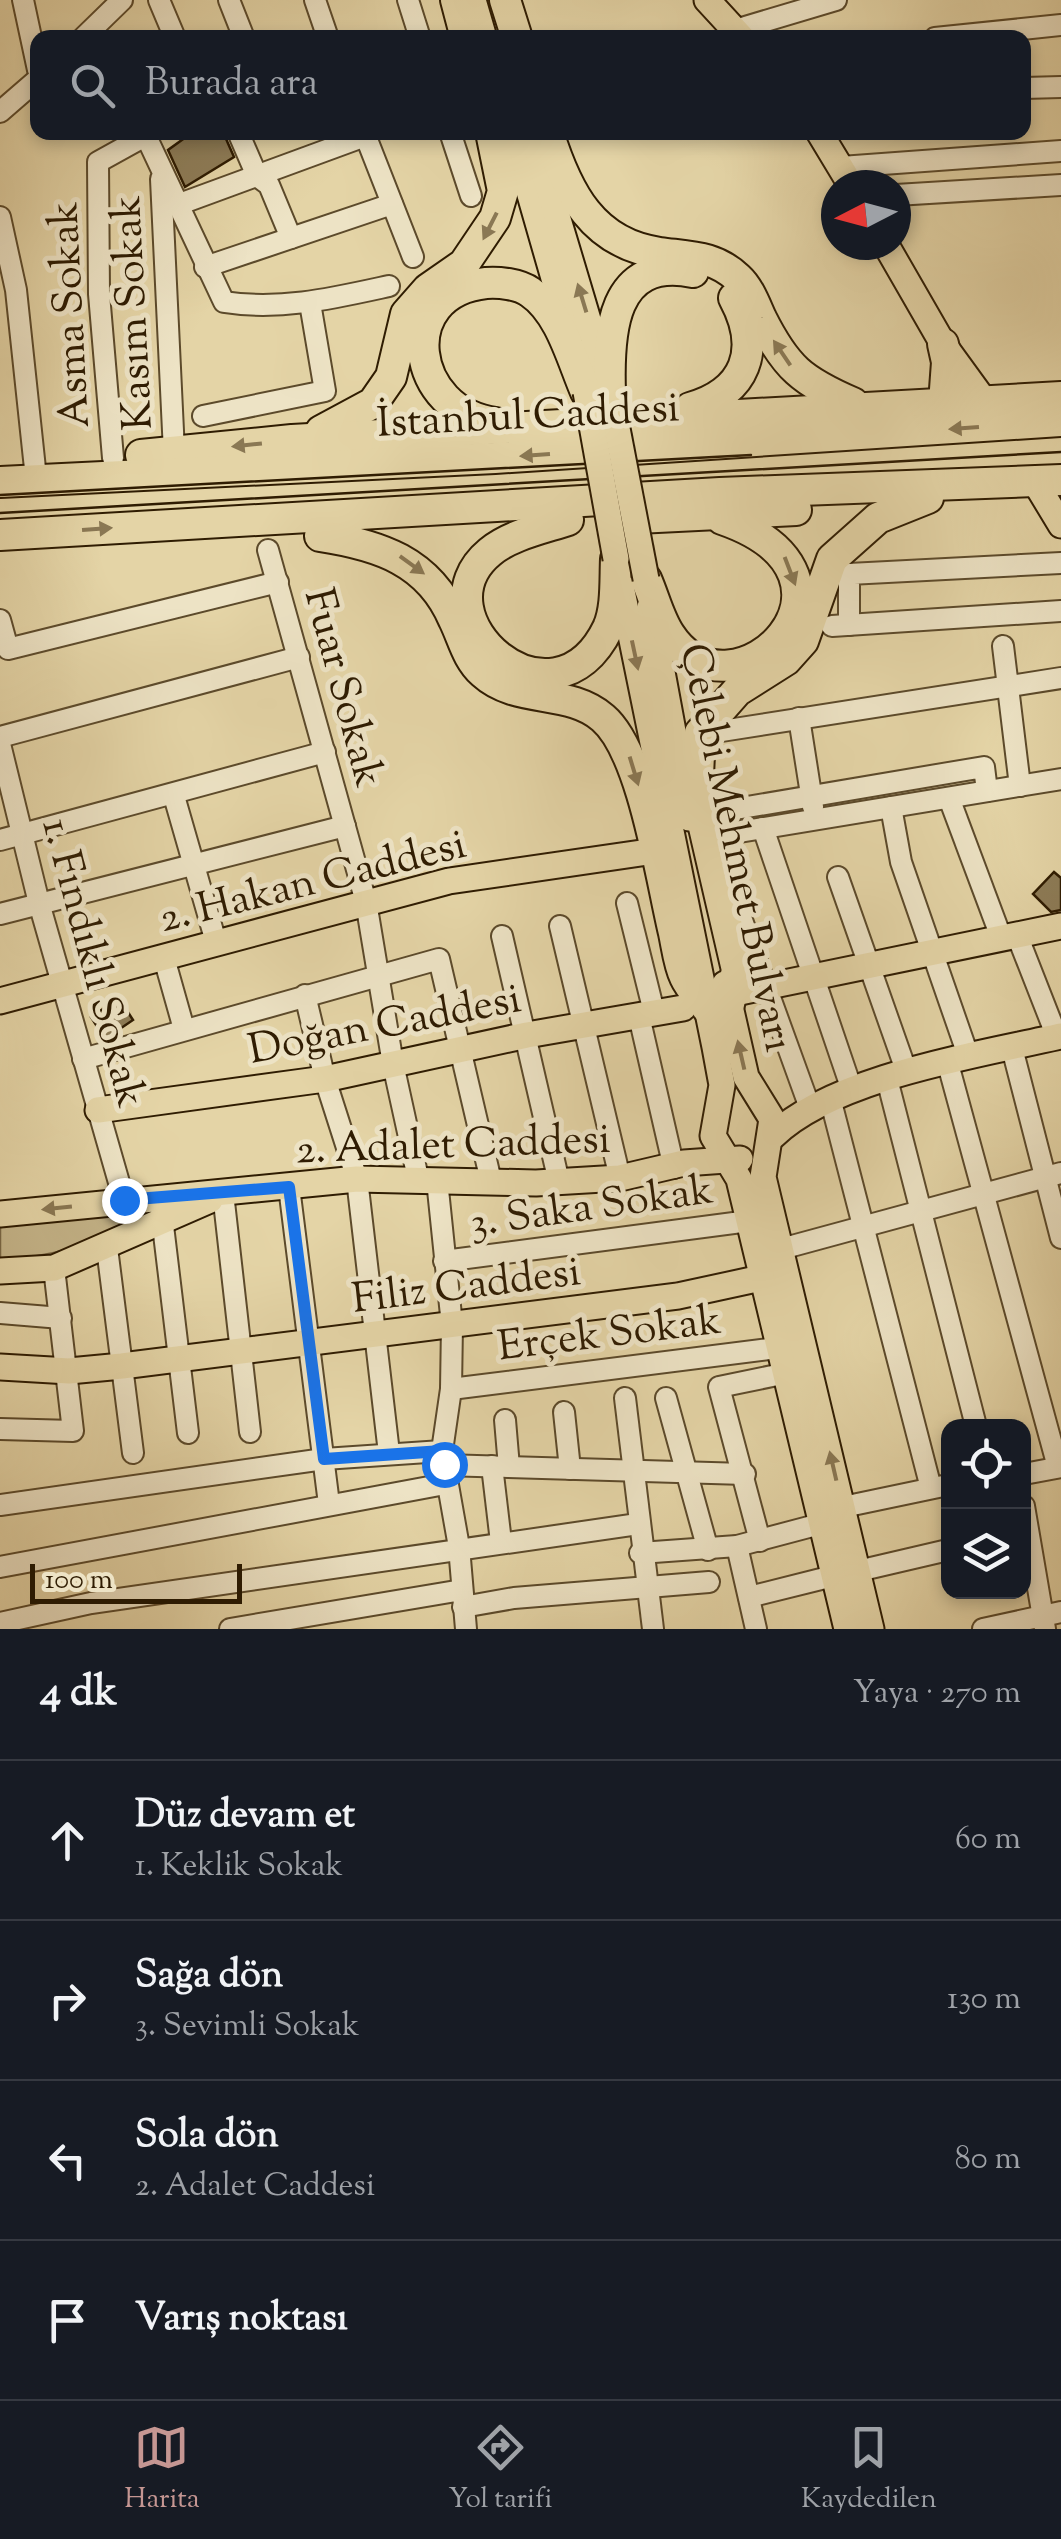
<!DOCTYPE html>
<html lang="tr">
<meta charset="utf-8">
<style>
body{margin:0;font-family:"Sorts Mill Goudy",serif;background:#242831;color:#f1f3f6}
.controls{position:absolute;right:30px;bottom:30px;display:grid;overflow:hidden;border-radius:20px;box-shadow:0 5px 15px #0003}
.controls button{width:90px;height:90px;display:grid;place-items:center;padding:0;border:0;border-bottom:2px solid #363941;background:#171b24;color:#f1f3f6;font:50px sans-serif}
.compass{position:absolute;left:821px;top:170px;width:90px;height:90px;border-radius:50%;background:#171b24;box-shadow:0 5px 15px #0003;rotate:264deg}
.scale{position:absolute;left:30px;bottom:25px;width:212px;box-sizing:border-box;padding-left:10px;border:5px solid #2f1c02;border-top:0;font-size:28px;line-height:35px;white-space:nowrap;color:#2f1c02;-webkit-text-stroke:8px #ede3c5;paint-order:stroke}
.stop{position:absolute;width:30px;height:30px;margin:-22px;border:8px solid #1a73e8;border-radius:50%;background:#fff}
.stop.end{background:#1a73e8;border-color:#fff;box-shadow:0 2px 10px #0008}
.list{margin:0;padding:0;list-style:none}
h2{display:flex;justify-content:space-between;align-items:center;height:130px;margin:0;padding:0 40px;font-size:42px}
h2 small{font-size:32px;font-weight:400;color:#9ea1a6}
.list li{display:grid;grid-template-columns:65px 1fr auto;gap:30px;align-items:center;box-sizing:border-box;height:160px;padding:0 40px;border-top:2px solid #363941}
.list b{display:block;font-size:38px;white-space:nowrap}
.list p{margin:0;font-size:32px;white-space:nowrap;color:#9ea1a6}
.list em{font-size:32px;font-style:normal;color:#9ea1a6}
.icon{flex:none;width:55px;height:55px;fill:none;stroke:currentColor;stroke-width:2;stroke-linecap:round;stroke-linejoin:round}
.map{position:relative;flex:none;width:1061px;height:1629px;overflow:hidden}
.search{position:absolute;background:#171b24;box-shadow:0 5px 15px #0003;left:30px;right:30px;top:30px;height:110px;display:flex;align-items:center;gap:25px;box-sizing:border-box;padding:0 35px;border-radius:20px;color:#9ea1a6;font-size:38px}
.sheet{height:770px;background:#171b24}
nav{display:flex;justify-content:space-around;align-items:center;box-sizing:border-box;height:140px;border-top:2px solid #363941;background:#171b24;font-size:28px;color:#9ea1a6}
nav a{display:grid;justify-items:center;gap:5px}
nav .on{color:#c59692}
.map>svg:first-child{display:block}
.green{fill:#c5b58a;stroke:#7a6846;stroke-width:2.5}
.building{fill:#8d7c57;stroke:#2f1c02;stroke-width:2.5}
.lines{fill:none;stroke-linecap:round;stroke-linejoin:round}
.minor-casing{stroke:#5c4a2b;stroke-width:24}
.major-casing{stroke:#2f1c02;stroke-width:29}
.highway-casing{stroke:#2f1c02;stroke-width:34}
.minor{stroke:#ede3c5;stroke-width:20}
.major{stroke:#e4d4a6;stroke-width:25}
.highway{stroke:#e4d4a6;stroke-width:30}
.tram{stroke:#2f1c02;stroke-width:2.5}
.major-bridge-casing{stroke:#2f1c02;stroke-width:29;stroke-linecap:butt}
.major-bridge{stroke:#e4d4a6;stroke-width:25}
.oneway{fill:#8a7854}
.route{stroke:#1a73e8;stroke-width:12}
.labels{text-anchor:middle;stroke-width:10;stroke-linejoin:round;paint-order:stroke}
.street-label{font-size:42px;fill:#2f1c02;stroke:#ede3c5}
</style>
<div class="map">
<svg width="1061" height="1629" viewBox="0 0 1061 1629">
<rect width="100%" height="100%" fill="#e4d4a6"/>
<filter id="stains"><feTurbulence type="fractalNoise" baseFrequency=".002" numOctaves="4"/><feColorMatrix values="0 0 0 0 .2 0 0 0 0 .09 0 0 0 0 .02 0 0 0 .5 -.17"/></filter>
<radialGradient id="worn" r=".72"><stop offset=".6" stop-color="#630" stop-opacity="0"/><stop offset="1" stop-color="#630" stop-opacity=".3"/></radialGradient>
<!-- green -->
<path class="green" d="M156,1209v10c-49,18 -102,41 -156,40v-35z"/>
<!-- building -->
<g class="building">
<polygon points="193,132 223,132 234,157 185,187 168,150"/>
<polygon points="1054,872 1061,878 1061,910 1051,912 1033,894"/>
<polygon points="119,998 133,1020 105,1039 91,1017"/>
</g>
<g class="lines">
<defs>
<g id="minor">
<polyline points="23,0 38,70"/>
<polyline points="159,0 175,38"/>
<polyline points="229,0 244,38"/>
<polyline points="315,0 328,38"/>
<polyline points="408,0 420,38"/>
<polyline points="735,30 836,0"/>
<polyline points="83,38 122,0"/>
<polyline points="935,38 1061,25"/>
<polyline points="1024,88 1061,87"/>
<polyline points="0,112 38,79"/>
<path d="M144,132l80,170c56,9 110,-4 165,-16"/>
<polyline points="238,132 257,176 269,185 291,238"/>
<polyline points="364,132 413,257"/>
<polyline points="450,132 471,196"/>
<polyline points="841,167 1061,151"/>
<polyline points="161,179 174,452"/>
<polyline points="896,195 1061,185"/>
<polyline points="177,205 365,136"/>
<polyline points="0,217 16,290 36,478"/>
<polyline points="205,267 392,204"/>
<polyline points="203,416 325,391 310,303"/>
<polyline points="113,458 99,294 98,162 145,136"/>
<polyline points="268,550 366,902 393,1064 418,1178"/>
<polyline points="0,620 8,649 278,582"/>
<polyline points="849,625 849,574 1061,563"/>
<polyline points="832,626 1061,611"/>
<polyline points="1003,646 1020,786"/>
<polyline points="799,718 813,807"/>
<polyline points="715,732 1061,678"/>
<polyline points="0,737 299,657"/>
<polyline points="0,744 39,903 124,1200"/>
<polyline points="174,796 216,942"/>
<polyline points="949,798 1001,937"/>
<polyline points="891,807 901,862 969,1058"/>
<polyline points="706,814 984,767 987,791"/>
<polyline points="763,828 852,1090"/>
<polyline points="723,835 734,898 810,1108"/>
<polyline points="709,837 1061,779"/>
<polyline points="0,840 325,752"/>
<polyline points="838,877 907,1073"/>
<polyline points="627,903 654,1012"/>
<polyline points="0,914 345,826"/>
<polyline points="560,926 620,1178"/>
<polyline points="1017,935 1057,1037"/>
<polyline points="502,936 559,1182"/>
<polyline points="164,958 184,1029"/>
<polyline points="305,995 325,1079 357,1179 389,1453"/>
<polyline points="639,1016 674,1168"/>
<polyline points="1012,1048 1061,1238"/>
<polyline points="83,1059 439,959 491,1181"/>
<polyline points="948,1064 1058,1467"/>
<polyline points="887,1079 976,1426"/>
<polyline points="830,1098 931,1488"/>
<polyline points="437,1180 452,1325 451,1389 442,1451 459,1547 466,1629"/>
<polyline points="289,1187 329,1504"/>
<polyline points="223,1193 250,1432"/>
<polyline points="161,1209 188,1433"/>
<polyline points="107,1248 133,1453"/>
<polyline points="781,1249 1061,1173"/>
<polyline points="444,1261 749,1221"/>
<polyline points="0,1313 61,1318"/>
<polyline points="451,1389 777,1348"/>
<polyline points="625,1398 653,1629"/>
<polyline points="666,1398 708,1550"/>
<polyline points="564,1412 570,1469"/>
<polyline points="505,1420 509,1467"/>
<polyline points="0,1429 73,1431 54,1268"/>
<polyline points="444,1465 745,1474"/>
<polyline points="492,1466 501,1542"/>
<polyline points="1024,1474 1061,1467"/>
<polyline points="0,1505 324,1459 442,1451"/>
<polyline points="1024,1506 1045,1629"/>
<polyline points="843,1507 948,1485"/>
<polyline points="760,1541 719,1387 782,1374"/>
<polyline points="737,1546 756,1629"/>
<polyline points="640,1553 737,1546 820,1524"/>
<polyline points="0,1567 445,1484"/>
<polyline points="858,1571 948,1550"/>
<polyline points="749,1597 833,1576"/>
<polyline points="463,1607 514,1598 709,1582"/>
<polyline points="0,1623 91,1603 638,1524"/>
<polyline points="230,1629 462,1590"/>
<polyline points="983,1629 1061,1612"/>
</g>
<g id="major">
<polyline points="473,0 484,38"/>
<polyline points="707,0 742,38"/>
<polyline points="512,132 570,334"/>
<polyline points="532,132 605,377"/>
<polyline points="819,132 851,185"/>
<polyline points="886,245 943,344 983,399"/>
<polyline points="1035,482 1061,525"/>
<polyline points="621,586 715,1047 722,1085 713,1136 739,1179 847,1629"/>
<polyline points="650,607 689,818"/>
<polyline points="725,984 746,1077 772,1119 763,1177 871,1629"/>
<polyline points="740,992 1061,926"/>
<polyline points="0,1001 449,881 648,852"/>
<polyline points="98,1110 325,1079 527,1035 683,1008"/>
<path d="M773,1136c61,-59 205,-81 288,-100"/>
<polyline points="0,1214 357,1179 536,1183 620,1178 684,1163 740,1159"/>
<polyline points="0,1271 54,1268 210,1200"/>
<polyline points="0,1367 69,1371 122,1366 678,1296 761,1278"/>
</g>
<g id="highway">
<polyline points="456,0 466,38"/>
<polyline points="505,0 517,38"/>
<path d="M548,132c19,61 45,112 112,121 30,4 55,3 78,25 11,10 17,27 23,40 25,50 41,63 92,85"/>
<polyline points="943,344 947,362 944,403"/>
<path d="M610,392c-2,-58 1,-136 83,-120"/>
<path d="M690,408c56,-16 72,-58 44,-110"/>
<path d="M496,423c-86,-11 -103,-130 -10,-140 13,-1 33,1 44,9 31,21 42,68 56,100"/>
<polyline points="321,431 373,403 391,377 406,314 428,289 464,264 495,218 503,191 491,132"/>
<polyline points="141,455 292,440 1061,397"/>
<polyline points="0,482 495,458 1061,421"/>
<polyline points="617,519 796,510"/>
<path d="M568,520c-24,8 -58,15 -78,32 -78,64 63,190 118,76 9,-20 7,-48 8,-69"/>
<polyline points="0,535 720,493 1061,480"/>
<path d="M320,536c59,9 109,25 134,84 9,18 13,39 29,53 34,31 86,15 120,45 40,34 58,161 71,215 3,14 5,32 11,44 5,11 15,21 22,31"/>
<path d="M646,579c8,18 13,40 24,56 63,96 220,-58 52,-116"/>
<polyline points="729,1004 737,970 697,797 700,733 737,691 786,660 803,641 832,559 878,518 928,498"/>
</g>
</defs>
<!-- minor casing -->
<use href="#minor" class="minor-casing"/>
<!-- major casing -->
<use href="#major" class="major-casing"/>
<!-- highway casing -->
<use href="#highway" class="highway-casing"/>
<!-- minor -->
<use href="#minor" class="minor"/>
<!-- major -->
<use href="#major" class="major"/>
<!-- highway -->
<use href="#highway" class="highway"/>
<!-- tram -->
<g class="tram">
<polyline points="0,495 751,455"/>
<polyline points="0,513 1061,452"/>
</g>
<defs>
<g id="major-bridge">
<polyline points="586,392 616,559"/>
<polyline points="610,392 646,579"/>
</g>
</defs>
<!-- major-bridge casing -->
<use href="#major-bridge" class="major-bridge-casing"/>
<!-- major-bridge -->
<use href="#major-bridge" class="major-bridge"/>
</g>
<!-- one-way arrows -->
<defs><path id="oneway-solid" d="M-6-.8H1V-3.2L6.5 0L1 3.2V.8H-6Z" transform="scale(2.5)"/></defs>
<g class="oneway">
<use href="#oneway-solid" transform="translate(490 226) rotate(117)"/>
<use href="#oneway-solid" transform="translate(582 298) rotate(-107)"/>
<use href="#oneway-solid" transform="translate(782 353) rotate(-124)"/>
<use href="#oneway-solid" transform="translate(964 428) rotate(176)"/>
<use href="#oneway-solid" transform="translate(247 445) rotate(174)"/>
<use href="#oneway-solid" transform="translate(535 455) rotate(176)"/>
<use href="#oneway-solid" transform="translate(97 529) rotate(-4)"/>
<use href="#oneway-solid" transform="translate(412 565) rotate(36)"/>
<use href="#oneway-solid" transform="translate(790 571) rotate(69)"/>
<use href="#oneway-solid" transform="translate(635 655) rotate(78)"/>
<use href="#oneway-solid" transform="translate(634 771) rotate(73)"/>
<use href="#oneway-solid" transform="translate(741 1055) rotate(-103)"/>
<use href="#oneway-solid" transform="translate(57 1208) rotate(174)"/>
<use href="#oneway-solid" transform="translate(833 1466) rotate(-103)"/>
</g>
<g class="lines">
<!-- route -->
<polyline class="route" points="124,1200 289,1187 324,1459 442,1451 444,1464"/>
</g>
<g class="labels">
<!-- street labels -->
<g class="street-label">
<text transform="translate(130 313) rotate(-93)" y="15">Kasım Sokak</text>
<text transform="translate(67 315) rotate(-93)" y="15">Asma Sokak</text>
<text transform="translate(528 413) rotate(-3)" y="15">İstanbul Caddesi</text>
<text transform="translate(346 687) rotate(75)" y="15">Fuar Sokak</text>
<text transform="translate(739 847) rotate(78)" y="15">Çelebi Mehmet Bulvarı</text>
<text transform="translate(312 879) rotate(-14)" y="15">2. Hakan Caddesi</text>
<text transform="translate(96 962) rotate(75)" y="15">1. Fındıklı Sokak</text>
<text transform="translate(384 1022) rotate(-11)" y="15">Doğan Caddesi</text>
<text transform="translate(453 1142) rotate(-2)" y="15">2. Adalet Caddesi</text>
<text transform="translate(591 1204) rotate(-8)" y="15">3. Saka Sokak</text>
<text transform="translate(466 1283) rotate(-7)" y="15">Filiz Caddesi</text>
<text transform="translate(609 1331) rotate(-7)" y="15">Erçek Sokak</text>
</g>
</g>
<rect width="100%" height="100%" filter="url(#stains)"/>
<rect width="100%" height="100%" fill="url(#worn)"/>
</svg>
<div class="controls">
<button><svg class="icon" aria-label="locate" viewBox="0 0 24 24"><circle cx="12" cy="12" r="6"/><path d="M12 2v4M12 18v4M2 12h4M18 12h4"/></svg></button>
<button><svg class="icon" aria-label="layers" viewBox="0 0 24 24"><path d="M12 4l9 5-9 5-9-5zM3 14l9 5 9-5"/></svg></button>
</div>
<svg class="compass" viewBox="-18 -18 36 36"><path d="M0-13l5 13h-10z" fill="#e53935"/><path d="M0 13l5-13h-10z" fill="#9ea1a6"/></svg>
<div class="scale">100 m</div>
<div class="stop" style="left:444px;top:1464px"></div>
<div class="stop end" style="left:124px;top:1200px"></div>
<div class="search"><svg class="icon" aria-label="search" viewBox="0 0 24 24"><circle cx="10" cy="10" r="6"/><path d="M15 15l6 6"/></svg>Burada ara</div>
</div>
<section class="sheet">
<h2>4 dk<small>Yaya · 270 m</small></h2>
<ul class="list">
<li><svg class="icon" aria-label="ahead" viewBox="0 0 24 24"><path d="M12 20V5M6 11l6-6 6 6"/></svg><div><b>Düz devam et</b><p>1. Keklik Sokak</p></div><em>60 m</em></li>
<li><svg class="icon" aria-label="right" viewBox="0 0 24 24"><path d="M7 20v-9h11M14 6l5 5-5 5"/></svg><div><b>Sağa dön</b><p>3. Sevimli Sokak</p></div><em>130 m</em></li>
<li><svg class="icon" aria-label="left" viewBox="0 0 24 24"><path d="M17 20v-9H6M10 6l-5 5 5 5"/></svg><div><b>Sola dön</b><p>2. Adalet Caddesi</p></div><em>80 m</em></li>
<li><svg class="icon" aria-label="arrive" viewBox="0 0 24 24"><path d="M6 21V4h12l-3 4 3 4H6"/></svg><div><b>Varış noktası</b></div></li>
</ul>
</section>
<nav>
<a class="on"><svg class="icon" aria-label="map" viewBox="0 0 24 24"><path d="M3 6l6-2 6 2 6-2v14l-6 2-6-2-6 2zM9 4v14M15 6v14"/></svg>Harita</a>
<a><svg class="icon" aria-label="directions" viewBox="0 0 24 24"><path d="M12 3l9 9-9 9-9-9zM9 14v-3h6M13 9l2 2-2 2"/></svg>Yol tarifi</a>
<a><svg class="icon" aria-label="saved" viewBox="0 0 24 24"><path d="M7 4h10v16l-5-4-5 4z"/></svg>Kaydedilen</a>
</nav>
